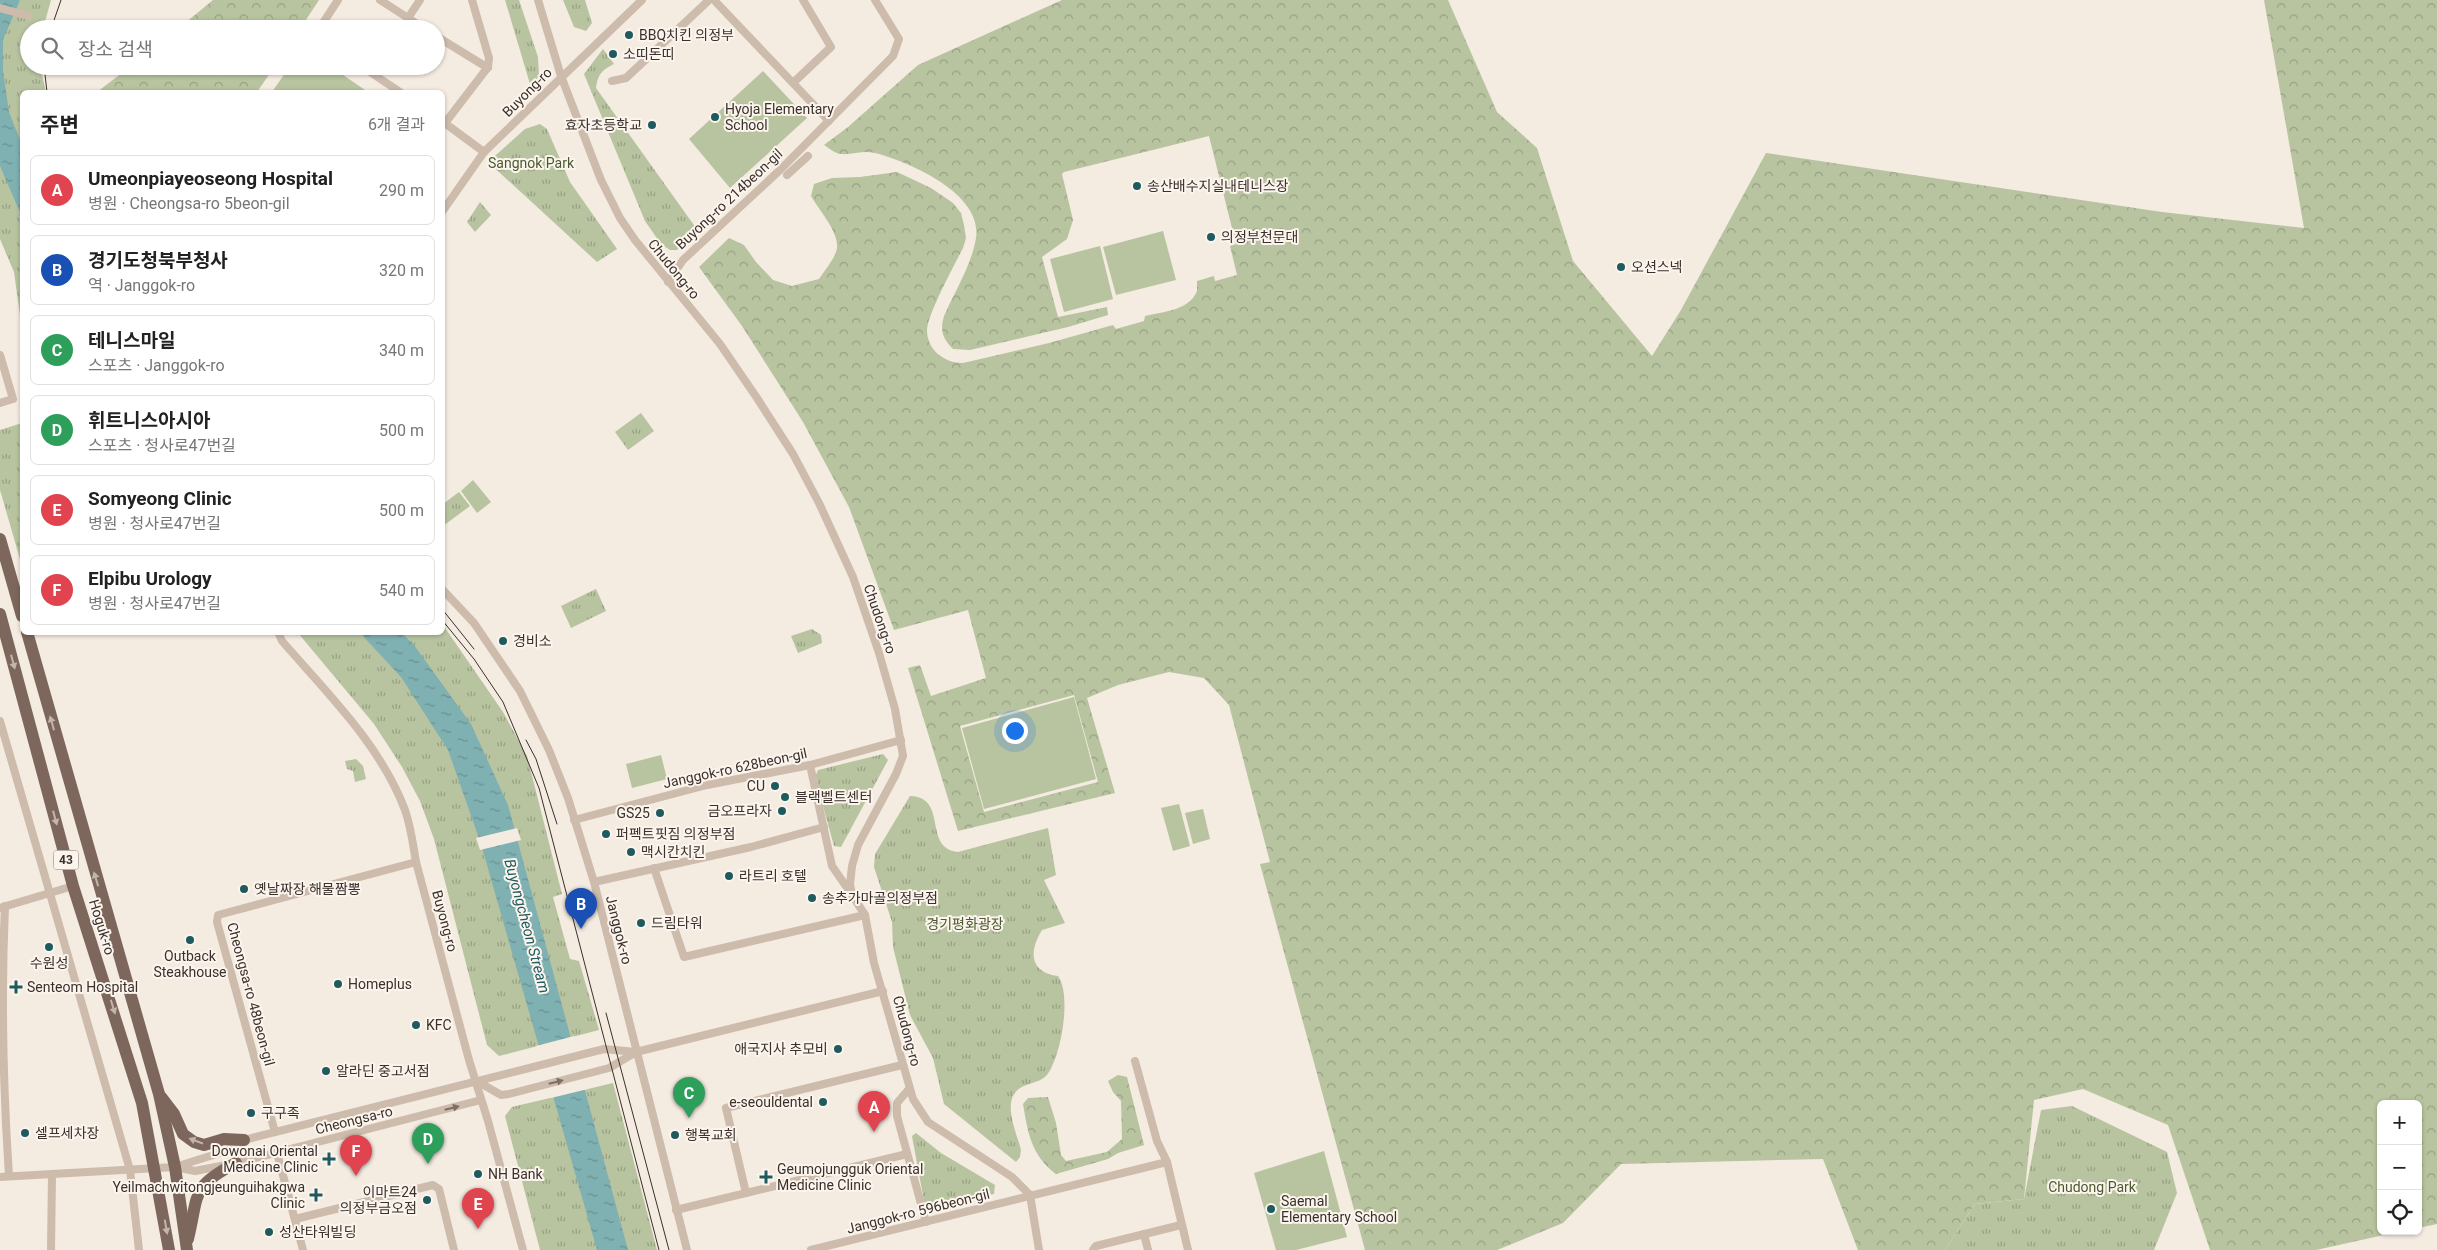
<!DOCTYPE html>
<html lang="ko">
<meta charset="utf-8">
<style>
body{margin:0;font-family:Roboto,"Noto Sans KR",sans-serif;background:#f6f6f6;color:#222}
.controls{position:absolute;right:15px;bottom:15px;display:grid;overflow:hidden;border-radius:8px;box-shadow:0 1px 4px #0004}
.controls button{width:45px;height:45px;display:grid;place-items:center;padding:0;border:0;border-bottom:1px solid #e0e0e0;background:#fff;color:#222;font:25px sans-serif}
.you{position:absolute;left:1014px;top:730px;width:18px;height:18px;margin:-12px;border:4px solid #fff;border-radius:50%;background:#1a73e8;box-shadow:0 0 0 8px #1a73e833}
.badge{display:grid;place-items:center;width:32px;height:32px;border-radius:50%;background:#ea580c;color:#fff;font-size:16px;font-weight:700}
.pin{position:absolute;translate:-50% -41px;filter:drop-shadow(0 1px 2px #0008)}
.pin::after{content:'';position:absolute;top:26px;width:18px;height:15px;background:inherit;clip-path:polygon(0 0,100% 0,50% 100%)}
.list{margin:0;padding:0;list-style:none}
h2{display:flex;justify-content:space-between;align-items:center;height:65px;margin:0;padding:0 20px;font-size:21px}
h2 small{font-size:16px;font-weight:400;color:#767676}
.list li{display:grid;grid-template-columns:32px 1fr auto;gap:15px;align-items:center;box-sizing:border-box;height:70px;margin:0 10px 10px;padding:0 10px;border:1px solid #e0e0e0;border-radius:8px}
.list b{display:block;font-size:19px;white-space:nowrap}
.list p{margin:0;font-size:16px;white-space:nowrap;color:#767676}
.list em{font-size:16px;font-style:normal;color:#767676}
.icon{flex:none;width:28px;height:28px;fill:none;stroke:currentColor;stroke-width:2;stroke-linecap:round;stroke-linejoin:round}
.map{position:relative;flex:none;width:2437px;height:1250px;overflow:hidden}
.search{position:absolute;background:#fff;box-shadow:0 1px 4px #0004;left:20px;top:20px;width:425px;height:55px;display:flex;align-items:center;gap:12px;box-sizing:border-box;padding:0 18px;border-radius:28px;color:#767676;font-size:19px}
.panel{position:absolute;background:#fff;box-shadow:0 1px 4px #0004;left:20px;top:90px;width:425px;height:545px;border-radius:8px}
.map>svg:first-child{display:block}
.forest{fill:url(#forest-crowns);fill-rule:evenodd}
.park{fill:url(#park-tufts)}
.garden{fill:#b8c4a0}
.water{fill:url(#water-ripples)}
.pier{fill:#f4ebe1}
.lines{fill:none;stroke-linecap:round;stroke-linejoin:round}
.street{stroke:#cdbbac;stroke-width:8}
.primary{stroke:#7d675c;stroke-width:12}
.tram{stroke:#3b302b;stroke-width:1}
.oneway{fill:#c2b5ac}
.oneway2{fill:#7d6f65}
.poi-dot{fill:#1f5a5e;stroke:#fbf5ee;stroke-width:2}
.labels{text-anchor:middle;stroke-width:4;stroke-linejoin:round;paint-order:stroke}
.shield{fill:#fbf5ee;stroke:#756b66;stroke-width:1}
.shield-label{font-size:12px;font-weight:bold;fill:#3b302b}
.poi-label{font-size:14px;fill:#3b302b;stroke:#fbf5ee;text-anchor:start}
.street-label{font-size:14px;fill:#3b302b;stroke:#fbf5ee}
.park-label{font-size:14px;fill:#4a5a2e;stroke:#fbf5ee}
.water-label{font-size:15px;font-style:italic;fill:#1f5a5e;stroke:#fbf5ee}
</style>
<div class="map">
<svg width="2437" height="1250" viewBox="0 0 2437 1250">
<defs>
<pattern id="forest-crowns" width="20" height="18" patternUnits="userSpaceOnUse" patternTransform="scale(1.25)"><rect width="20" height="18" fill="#b8c4a0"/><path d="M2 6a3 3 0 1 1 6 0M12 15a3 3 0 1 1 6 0" fill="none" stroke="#97a083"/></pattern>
<pattern id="park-tufts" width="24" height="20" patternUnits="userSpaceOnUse" patternTransform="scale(1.25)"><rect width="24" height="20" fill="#b8c4a0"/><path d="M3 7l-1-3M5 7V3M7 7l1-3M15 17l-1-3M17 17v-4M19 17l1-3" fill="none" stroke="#97a083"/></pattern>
<pattern id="water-ripples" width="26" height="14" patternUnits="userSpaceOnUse" patternTransform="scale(1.25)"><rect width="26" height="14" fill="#7fb0b2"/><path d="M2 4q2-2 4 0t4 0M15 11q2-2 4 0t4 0" fill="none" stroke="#699091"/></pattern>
</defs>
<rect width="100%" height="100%" fill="#f4ebe1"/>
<!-- forest -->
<g class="forest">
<polygon points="213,0 319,0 300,29 178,29"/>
<path d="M1062,0h386l49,112 40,36 36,113 79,95 29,-46 85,-157 396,59 142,16 -40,-228h173v1224l-19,4v-124h-37v127h21l-86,19h-106l-42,-125 -85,-36 -49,11 -10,99 -49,5 -30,46h-87l-35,-91 -202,5 -58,59 -66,27h-132l-105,-386 10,-2 -41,-157 -25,-27 -35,-6 -51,13 -31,13 28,95 -157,38 -50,-163 12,-3 11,31 55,-18 -18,-68 -74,20 -45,-123 -46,-85 -61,-96 -43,-59 30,-29 15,7 12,17 17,18 19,6 27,-7c6,-9 17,-22 18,-31 2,-16 -18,-38 -26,-52l3,-12 18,-6 28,-1 37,-5 34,16 22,15 8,10 3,12 2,13 -3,10c-9,18 -35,65 -36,82 0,20 17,33 36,33l86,-20 64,-18 3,4 28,-8 1,-5c18,-4 45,-6 52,-25v-10l17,-5 1,5 22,-6 -7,-29 6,-2 -27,-108 -145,36 -2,2 11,46 -6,19 -25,18 16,60 49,-10 1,8 -40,12 -98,23 -17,-1c-11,-11 -13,-19 -9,-33 11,-25 28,-52 32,-78 7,-44 -66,-76 -101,-85 -12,-3 -22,2 -34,1 -5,0 -12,-6 -17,-9l24,-18 70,-62zM1074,695l24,87 -114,30 -24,-86z"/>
<polygon points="131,66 275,66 257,92 97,92"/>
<path d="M1118,1075l9,2 17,68 -26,8 -10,6 -52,15c-25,-19 -28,-41 -33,-70l5,-6 20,-1 8,26 5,32 5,6 41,-9 15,-13 -1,-38 -8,-9 -5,-11z"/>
</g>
<!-- park -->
<g class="park">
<polygon points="0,0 51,0 43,29 29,29 29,66 40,66 46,92 22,92 22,329 14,272 0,239"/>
<polygon points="505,0 519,0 538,57 539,77 530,84"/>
<polygon points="563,0 585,0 592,23 586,31 574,27"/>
<path d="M603,49l11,15c-12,6 -16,10 -18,24l100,140 -19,22h-7l-9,-6 -16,-23 -61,-147z"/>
<polygon points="540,124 547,129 570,182 617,249 597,262 488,162 525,129"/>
<polygon points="480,202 491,215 475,232 467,222"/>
<polygon points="641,413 654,431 628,450 615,432"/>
<polygon points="22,423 22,566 0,490 0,430"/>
<polygon points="459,492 470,506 443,526 443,504"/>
<polygon points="596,589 606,611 571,628 561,606"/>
<polygon points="443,625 503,712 527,756 562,894 553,897 570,959 579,961 599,1030 499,1056 487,1045 434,839 420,801 402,767 374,724 298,633 442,632"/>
<polygon points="812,629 821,635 822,643 798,653 791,636"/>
<polygon points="883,754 888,760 841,847 834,846 815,777 818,770"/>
<polygon points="356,759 363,766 366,779 355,782 353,771 347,769 345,761"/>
<path d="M910,796c39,1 12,52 48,56l90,-24 8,47 -12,5 21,43 -23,7c-13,21 -13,42 16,46 14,19 3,81 -11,99 -9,10 -25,7 -33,19 -9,15 3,40 7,56l-1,7 -4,5 -72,-58 -11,-46 -23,-43 -17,-68 -1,-25 -18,-55 1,-13z"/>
<polygon points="613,1083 657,1250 540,1250 505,1116 512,1107"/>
<polygon points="2072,1106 2167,1152 2177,1193 2154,1250 1945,1250 1975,1204 2024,1199 2041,1110"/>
<polygon points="916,1133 941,1153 995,1185 994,1194 928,1206 924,1201 912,1136"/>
</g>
<!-- garden -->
<g class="garden">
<polygon points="290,66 330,66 365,90 364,92 272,92"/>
<polygon points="763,71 807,118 730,188 689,139"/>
<polygon points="1163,231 1176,280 1116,295 1103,247"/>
<polygon points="1100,246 1113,299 1064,312 1050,259"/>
<polygon points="473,480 491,502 477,513 461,491"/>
<polygon points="1074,697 1096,779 984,809 962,728"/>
<polygon points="661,755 667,779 632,788 626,764"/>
<polygon points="1179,804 1190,846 1173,851 1161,808"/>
<polygon points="1203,809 1210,839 1193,844 1185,813"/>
<polygon points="1324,1151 1347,1237 1296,1250 1276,1250 1254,1173"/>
</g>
<!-- water -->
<g class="water">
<polygon points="0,0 20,0 3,40 3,70 9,112 22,145 22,217 0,166"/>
<polygon points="360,633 402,633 414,645 471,724 508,805 628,1250 597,1250 481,844 448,750 401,677"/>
</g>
<!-- pier -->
<g class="pier">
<polygon points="517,828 521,840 480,850 476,838"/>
<polygon points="574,1036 588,1089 551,1098 536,1046"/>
</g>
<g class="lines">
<!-- street -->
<g class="street">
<polyline points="380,0 425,29"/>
<polyline points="538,0 561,76 601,180 620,218 635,240 720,344 757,398 793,454 819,503 853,577 879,653 895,709 903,756 896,774 858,845 852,866 850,884 852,895 865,915 874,963 913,1099 928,1122 1012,1177 1030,1195 1039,1250"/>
<polyline points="714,0 829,121"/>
<polyline points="0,8 29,16"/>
<polyline points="408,18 420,0"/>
<polyline points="319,29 338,0"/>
<polyline points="436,36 488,68"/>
<polyline points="361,66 400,92"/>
<polyline points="612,81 626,78 709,0"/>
<polyline points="794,82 831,47 803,0"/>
<polyline points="442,121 484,152"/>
<polyline points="445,123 488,67 489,58 472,0"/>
<polyline points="787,175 808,156"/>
<polyline points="442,212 484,152 642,0"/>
<polyline points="668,282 683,260 780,170 893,56 899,39 875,0"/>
<polyline points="0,355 13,399 0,403"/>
<polyline points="442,589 474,623 520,691 549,750 568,798 594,882 687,1250"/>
<path d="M278,632l4,9c45,52 98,103 123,169 6,17 8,35 11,52l53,198 19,61 35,129"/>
<polyline points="0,721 130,1170 139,1250"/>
<polyline points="810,765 832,866 850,892"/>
<polyline points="574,820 707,785 810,765 901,740"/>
<polyline points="654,868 684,957 865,915"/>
<polyline points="594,882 751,847 824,827"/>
<path d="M5,906c-4,90 -2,180 4,270"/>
<polyline points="0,908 73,886"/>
<polyline points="1135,1061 1157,1141 1167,1162 1188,1250"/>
<polyline points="475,1080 501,1095 509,1094 609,1068 636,1052 883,991"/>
<polyline points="909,1089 897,1103 897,1116 926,1222"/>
<polyline points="275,1132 217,922 218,915 416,862"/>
<polyline points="277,1153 303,1250"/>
<polyline points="175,1167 195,1171 236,1163 481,1100"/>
<polyline points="0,1177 175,1167 226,1151 244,1140 604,1049 636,1052"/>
<polyline points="746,1193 726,1108 902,1065"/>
<polyline points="676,1210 907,1154"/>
<polyline points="295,1219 433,1185 439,1189 454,1250"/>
<polyline points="1144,1234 1148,1250"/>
<polyline points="51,1250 52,1174"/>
<polyline points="811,1250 1167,1162"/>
<polyline points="1093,1250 1096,1246 1181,1225"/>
</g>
<!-- primary -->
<g class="primary">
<polyline points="0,539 22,616"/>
<polyline points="0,614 73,886 142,1103 169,1250"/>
<polyline points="27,632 159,1094 175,1167 187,1250"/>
<polyline points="161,1097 174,1114 183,1134 194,1142 204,1145 224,1139 244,1140"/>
<path d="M188,1239c11,-45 2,-52 48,-76"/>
</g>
<!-- tram -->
<g class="tram">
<polyline points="51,29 61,0"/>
<polyline points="44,66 47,92"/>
<polyline points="442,609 474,649"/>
<polyline points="442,620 474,659 503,702 539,788 659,1250"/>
<polyline points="526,740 536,759 557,824"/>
<polyline points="606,1013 669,1250"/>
</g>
</g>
<!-- one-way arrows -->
<defs><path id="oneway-solid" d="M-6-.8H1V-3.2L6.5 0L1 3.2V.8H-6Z" transform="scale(1.25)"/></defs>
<g class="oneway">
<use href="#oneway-solid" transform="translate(13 662) rotate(75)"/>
<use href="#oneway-solid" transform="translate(52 723) rotate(-106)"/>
<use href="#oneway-solid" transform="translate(55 818) rotate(75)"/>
<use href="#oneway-solid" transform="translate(96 879) rotate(-107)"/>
<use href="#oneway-solid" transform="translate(113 1007) rotate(73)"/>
<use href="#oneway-solid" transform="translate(196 1141) rotate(-159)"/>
<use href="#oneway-solid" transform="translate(166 1227) rotate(80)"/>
</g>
<g class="oneway2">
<use href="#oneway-solid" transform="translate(556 1082) rotate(-14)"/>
<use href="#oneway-solid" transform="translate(452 1108) rotate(-14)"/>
</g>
<!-- markers -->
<g class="poi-dot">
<circle cx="629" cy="35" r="5"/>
<circle cx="613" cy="54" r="5"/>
<circle cx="715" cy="117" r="5"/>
<circle cx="652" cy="125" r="5"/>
<circle cx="1137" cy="186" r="5"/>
<circle cx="1211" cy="237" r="5"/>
<circle cx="1621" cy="267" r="5"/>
<circle cx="503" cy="641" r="5"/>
<circle cx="775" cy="786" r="5"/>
<circle cx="785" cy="797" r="5"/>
<circle cx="782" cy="811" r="5"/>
<circle cx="660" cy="813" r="5"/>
<circle cx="606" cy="834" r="5"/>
<circle cx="631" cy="852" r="5"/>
<circle cx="729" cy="876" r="5"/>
<circle cx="244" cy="889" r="5"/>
<circle cx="812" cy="898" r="5"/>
<circle cx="641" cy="923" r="5"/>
<circle cx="190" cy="940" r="5"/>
<circle cx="49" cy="947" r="5"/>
<circle cx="338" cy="984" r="5"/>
<path d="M13.5 979.5h5v5h5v5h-5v5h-5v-5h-5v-5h5z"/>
<circle cx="416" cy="1025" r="5"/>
<circle cx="838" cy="1049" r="5"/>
<circle cx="326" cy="1071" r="5"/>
<circle cx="823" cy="1102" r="5"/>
<circle cx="251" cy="1113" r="5"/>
<circle cx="25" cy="1133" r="5"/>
<circle cx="675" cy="1135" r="5"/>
<path d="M326.5 1151.5h5v5h5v5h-5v5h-5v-5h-5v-5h5z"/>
<circle cx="478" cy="1174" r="5"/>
<path d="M763.5 1169.5h5v5h5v5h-5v5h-5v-5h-5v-5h5z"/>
<path d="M313.5 1187.5h5v5h5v5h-5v5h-5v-5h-5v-5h5z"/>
<circle cx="427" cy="1200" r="5"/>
<circle cx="1271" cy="1209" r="5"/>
<circle cx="269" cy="1232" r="5"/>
</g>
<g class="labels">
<!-- shield labels -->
<rect class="shield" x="53.5" y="850.5" width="25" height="19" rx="4"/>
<g class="shield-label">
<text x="66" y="864">43</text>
</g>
<!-- poi labels -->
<g class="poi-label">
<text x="639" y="40">BBQ치킨 의정부</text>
<text x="623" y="59">소띠돈띠</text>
<text x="725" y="114">Hyoja Elementary<tspan x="725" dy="16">School</tspan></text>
<text x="642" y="130" text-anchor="end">효자초등학교</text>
<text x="1147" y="191">송산배수지실내테니스장</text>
<text x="1221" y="242">의정부천문대</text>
<text x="1631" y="272">오션스넥</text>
<text x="513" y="646">경비소</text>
<text x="765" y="791" text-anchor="end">CU</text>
<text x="795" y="802">블랙벨트센터</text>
<text x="772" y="816" text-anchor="end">금오프라자</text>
<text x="650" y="818" text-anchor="end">GS25</text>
<text x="616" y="839">퍼펙트핏짐 의정부점</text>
<text x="641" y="857">맥시칸치킨</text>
<text x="739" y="881">라트리 호텔</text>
<text x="254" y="894">옛날짜장 해물짬뽕</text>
<text x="822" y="903">송추가마골의정부점</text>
<text x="651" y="928">드림타워</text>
<text x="190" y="961" text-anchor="middle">Outback<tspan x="190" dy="16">Steakhouse</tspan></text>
<text x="49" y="968" text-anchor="middle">수원성</text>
<text x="348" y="989">Homeplus</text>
<text x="27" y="992">Senteom Hospital</text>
<text x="426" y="1030">KFC</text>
<text x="828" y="1054" text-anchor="end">애국지사 추모비</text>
<text x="336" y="1076">알라딘 중고서점</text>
<text x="813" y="1107" text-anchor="end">e-seouldental</text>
<text x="261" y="1118">구구족</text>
<text x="35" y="1138">셀프세차장</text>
<text x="685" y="1140">행복교회</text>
<text x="318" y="1156" text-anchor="end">Dowonai Oriental<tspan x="318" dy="16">Medicine Clinic</tspan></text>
<text x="777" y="1174">Geumojungguk Oriental<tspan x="777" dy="16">Medicine Clinic</tspan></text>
<text x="488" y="1179">NH Bank</text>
<text x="305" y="1192" text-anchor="end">Yeilmachwitongjeunguihakgwa<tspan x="305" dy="16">Clinic</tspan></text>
<text x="417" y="1197" text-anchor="end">이마트24<tspan x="417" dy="16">의정부금오점</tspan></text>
<text x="1281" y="1206">Saemal<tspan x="1281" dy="16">Elementary School</tspan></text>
<text x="279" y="1237">성산타워빌딩</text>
</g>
<!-- street labels -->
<g class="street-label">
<text transform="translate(527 92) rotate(-45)" y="5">Buyong-ro</text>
<text transform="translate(729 199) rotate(-43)" y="5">Buyong-ro 214beon-gil</text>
<text transform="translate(674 269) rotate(51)" y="5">Chudong-ro</text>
<text transform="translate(880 619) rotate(71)" y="5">Chudong-ro</text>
<text transform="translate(735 768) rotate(-12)" y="5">Janggok-ro 628beon-gil</text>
<text transform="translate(445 921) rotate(75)" y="5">Buyong-ro</text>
<text transform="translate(102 927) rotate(73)" y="5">Hoguk-ro</text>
<text transform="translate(619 930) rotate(76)" y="5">Janggok-ro</text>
<text transform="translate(251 994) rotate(75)" y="5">Cheongsa-ro 48beon-gil</text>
<text transform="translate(907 1031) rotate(75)" y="5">Chudong-ro</text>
<text transform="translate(354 1120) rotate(-14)" y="5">Cheongsa-ro</text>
<text transform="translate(918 1211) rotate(-14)" y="5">Janggok-ro 596beon-gil</text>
</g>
<!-- park labels -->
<g class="park-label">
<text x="531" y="168">Sangnok Park</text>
<text x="965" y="929">경기평화광장</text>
<text x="2092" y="1192">Chudong Park</text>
</g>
<!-- water labels -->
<g class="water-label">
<text transform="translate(527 926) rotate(75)" y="5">Buyongcheon Stream</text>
</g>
</g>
</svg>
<div class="controls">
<button>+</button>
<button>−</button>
<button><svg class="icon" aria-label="locate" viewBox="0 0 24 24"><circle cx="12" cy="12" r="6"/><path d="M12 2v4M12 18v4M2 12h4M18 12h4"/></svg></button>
</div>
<div class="you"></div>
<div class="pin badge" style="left:874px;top:1132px;background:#e0444e">A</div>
<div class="pin badge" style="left:581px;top:929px;background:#1a4fb4">B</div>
<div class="pin badge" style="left:689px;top:1118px;background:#2e9e5b">C</div>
<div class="pin badge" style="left:428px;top:1164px;background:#2e9e5b">D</div>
<div class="pin badge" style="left:478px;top:1229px;background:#e0444e">E</div>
<div class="pin badge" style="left:356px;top:1176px;background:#e0444e">F</div>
<div class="search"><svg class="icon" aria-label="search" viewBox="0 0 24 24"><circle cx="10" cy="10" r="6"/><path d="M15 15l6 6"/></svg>장소 검색</div>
<section class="panel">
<h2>주변<small>6개 결과</small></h2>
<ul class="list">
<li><span class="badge" style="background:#e0444e">A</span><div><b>Umeonpiayeoseong Hospital</b><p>병원 · Cheongsa-ro 5beon-gil</p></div><em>290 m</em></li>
<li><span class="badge" style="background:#1a4fb4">B</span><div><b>경기도청북부청사</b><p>역 · Janggok-ro</p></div><em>320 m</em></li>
<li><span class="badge" style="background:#2e9e5b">C</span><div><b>테니스마일</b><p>스포츠 · Janggok-ro</p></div><em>340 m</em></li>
<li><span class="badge" style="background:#2e9e5b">D</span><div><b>휘트니스아시아</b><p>스포츠 · 청사로47번길</p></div><em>500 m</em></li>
<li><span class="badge" style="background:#e0444e">E</span><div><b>Somyeong Clinic</b><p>병원 · 청사로47번길</p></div><em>500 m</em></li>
<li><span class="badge" style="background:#e0444e">F</span><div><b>Elpibu Urology</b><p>병원 · 청사로47번길</p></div><em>540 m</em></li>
</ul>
</section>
</div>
